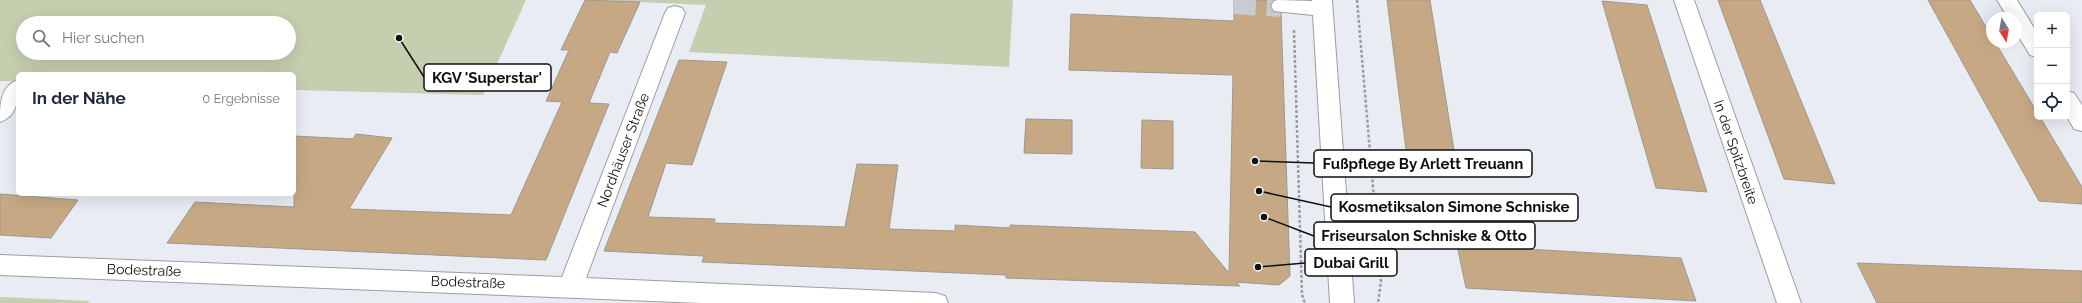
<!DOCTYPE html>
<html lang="de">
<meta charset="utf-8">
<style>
body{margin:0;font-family:Raleway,sans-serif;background:#f6f6f7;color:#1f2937}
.controls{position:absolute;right:12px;top:12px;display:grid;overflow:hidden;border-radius:6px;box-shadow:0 4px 16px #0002}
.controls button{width:36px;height:36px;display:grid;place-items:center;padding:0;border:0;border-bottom:1px solid #e0e1e3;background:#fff;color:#1f2937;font:20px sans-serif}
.compass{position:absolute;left:1986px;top:12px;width:36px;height:36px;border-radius:50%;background:#fff;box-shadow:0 4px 16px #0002;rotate:169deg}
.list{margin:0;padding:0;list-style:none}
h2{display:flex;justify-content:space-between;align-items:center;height:52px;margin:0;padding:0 16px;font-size:17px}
h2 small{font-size:13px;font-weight:400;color:#747a83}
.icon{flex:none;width:22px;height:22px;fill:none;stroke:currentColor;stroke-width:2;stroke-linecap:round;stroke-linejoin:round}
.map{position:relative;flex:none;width:2082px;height:303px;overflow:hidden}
.search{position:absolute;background:#fff;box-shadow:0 4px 16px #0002;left:16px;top:16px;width:280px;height:44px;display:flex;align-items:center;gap:10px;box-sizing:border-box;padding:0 14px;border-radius:22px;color:#747a83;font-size:15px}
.panel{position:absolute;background:#fff;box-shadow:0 4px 16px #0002;left:16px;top:72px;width:280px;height:124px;border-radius:6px}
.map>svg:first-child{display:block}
.green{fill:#c5cfaf;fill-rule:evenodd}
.building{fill:#c6a984;stroke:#9c9892}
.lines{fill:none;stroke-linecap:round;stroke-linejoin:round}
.minor-tunnel{stroke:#c8cbd1;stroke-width:22;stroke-dasharray:22 11;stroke-linecap:butt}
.minor-casing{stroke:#9a9ea4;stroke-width:2}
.path{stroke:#9a9da2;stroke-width:2.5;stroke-dasharray:3 2;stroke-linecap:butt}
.minor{fill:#fff;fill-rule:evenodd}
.labels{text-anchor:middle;stroke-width:3;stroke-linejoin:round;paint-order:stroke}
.street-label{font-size:14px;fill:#0e0f11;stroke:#fff}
.leader{fill:none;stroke:#0e0f11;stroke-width:1.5}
.callout-dot{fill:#0e0f11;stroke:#fff;stroke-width:1.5}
.callout{fill:#fff;stroke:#0e0f11;stroke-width:1.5}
.callout-label{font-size:15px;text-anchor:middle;font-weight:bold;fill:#0e0f11}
</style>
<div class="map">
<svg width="2082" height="303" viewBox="0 0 2082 303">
<rect width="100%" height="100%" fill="#e9ecf3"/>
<!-- green -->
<g class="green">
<path d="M0,0h526l-43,95 -189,-5v-16h-276v7h-18zM23,23h266v30h-266z"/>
<polygon points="597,0 1013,0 1009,67 689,52 706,5"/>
<polygon points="0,297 90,301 88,303 0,303"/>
</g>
<!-- building -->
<g class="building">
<polygon points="585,0 640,2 617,53 610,52 589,103 609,104 546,260 167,243 195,202 294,207 294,136 353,139 356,134 392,138 349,209 511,215 562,102 546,101 569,50 561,50"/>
<polygon points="1234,0 1273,0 1270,5 1273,12 1281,13 1290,276 1279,285 1236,282 1240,286 1006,278 1006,275 702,262 704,256 604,251 679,60 727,62 692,165 666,163 648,217 715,219 714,223 845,227 857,164 898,165 889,229 955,231 955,225 1010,228 1010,225 1195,232 1229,273 1233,75 1069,70 1071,14 1234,21"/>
<polygon points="1387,0 1430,0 1457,169 1408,165"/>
<polygon points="1718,0 1760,0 1835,184 1784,179"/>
<polygon points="1928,0 1970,0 1992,37 1992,42 1995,42 2037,112 2037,117 2040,117 2082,187 2082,204 2039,201"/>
<polygon points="1602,1 1647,5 1707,192 1656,188"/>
<polygon points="1026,119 1072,120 1072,154 1024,153"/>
<polygon points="1142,120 1173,121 1173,169 1141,168"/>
<polygon points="0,194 78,200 51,238 0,235"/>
<polygon points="1457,245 1681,258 1696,301 1466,288"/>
<polygon points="1857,263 2082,271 2082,303 1877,303"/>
</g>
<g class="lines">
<!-- minor-tunnel -->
<polyline class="minor-tunnel" points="1234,3 1281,6"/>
<defs>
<g id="minor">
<polygon points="1278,0 1312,1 1312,0 1332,0 1354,303 1330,303 1313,15 1274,11 1271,6 1274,1"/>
<polygon points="1674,0 1694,0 1801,303 1777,303"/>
<polygon points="1997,0 2017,0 2037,33 2037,57 2030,55 2016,32 2016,18 2008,18"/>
<polygon points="675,6 682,8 685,13 586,278 936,293 945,296 948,303 701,303 0,275 0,255 562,277 665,13 668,8"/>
<path d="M18,80c0,17 1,36 -18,42 0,-17 0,-36 18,-42z"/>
<polygon points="2067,91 2074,93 2082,105 2082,131 2074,129 2067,117"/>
</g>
</defs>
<!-- minor casing -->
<use href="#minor" class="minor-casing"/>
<!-- path -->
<g class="path">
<polyline points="1357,0 1381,281 1378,303"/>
<polyline points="1294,30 1302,295 1305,303"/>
</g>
<!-- minor -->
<use href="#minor" class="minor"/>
</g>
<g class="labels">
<!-- street labels -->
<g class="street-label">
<text transform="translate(623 150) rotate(-69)" y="5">Nordhäuser Straße</text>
<text transform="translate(1736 152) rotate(71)" y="5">In der Spitzbreite</text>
<text transform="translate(144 270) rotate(2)" y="5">Bodestraße</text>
<text transform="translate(468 282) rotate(2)" y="5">Bodestraße</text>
</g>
</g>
<!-- callouts -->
<path class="leader" d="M399 38L424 77M1255 161L1314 163M1259 191L1331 207M1264 217L1314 236M1258 267L1305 263"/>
<g class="callout-dot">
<circle cx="399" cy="38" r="4"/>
<circle cx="1255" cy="161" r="4"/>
<circle cx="1259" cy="191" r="4"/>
<circle cx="1264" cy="217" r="4"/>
<circle cx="1258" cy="267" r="4"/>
</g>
<g class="callout">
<rect x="424" y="64" width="127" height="27" rx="4"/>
<rect x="1314" y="150" width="218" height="27" rx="4"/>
<rect x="1331" y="194" width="247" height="27" rx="4"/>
<rect x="1314" y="222" width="221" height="27" rx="4"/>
<rect x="1305" y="249" width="92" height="27" rx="4"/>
</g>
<g class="callout-label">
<text x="487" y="83">KGV 'Superstar'</text>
<text x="1423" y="169">Fußpflege By Arlett Treuann</text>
<text x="1454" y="212">Kosmetiksalon Simone Schniske</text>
<text x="1424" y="241">Friseursalon Schniske &amp; Otto</text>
<text x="1351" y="268">Dubai Grill</text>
</g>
</svg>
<div class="controls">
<button>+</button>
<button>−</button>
<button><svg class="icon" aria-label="locate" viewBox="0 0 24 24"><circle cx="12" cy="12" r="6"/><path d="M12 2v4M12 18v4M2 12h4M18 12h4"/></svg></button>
</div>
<svg class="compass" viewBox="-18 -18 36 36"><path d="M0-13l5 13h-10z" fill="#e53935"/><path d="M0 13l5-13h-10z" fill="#747a83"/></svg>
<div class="search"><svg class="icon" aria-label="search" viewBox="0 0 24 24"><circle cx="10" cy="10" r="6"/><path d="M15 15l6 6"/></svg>Hier suchen</div>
<section class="panel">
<h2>In der Nähe<small>0 Ergebnisse</small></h2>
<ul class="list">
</ul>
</section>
</div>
